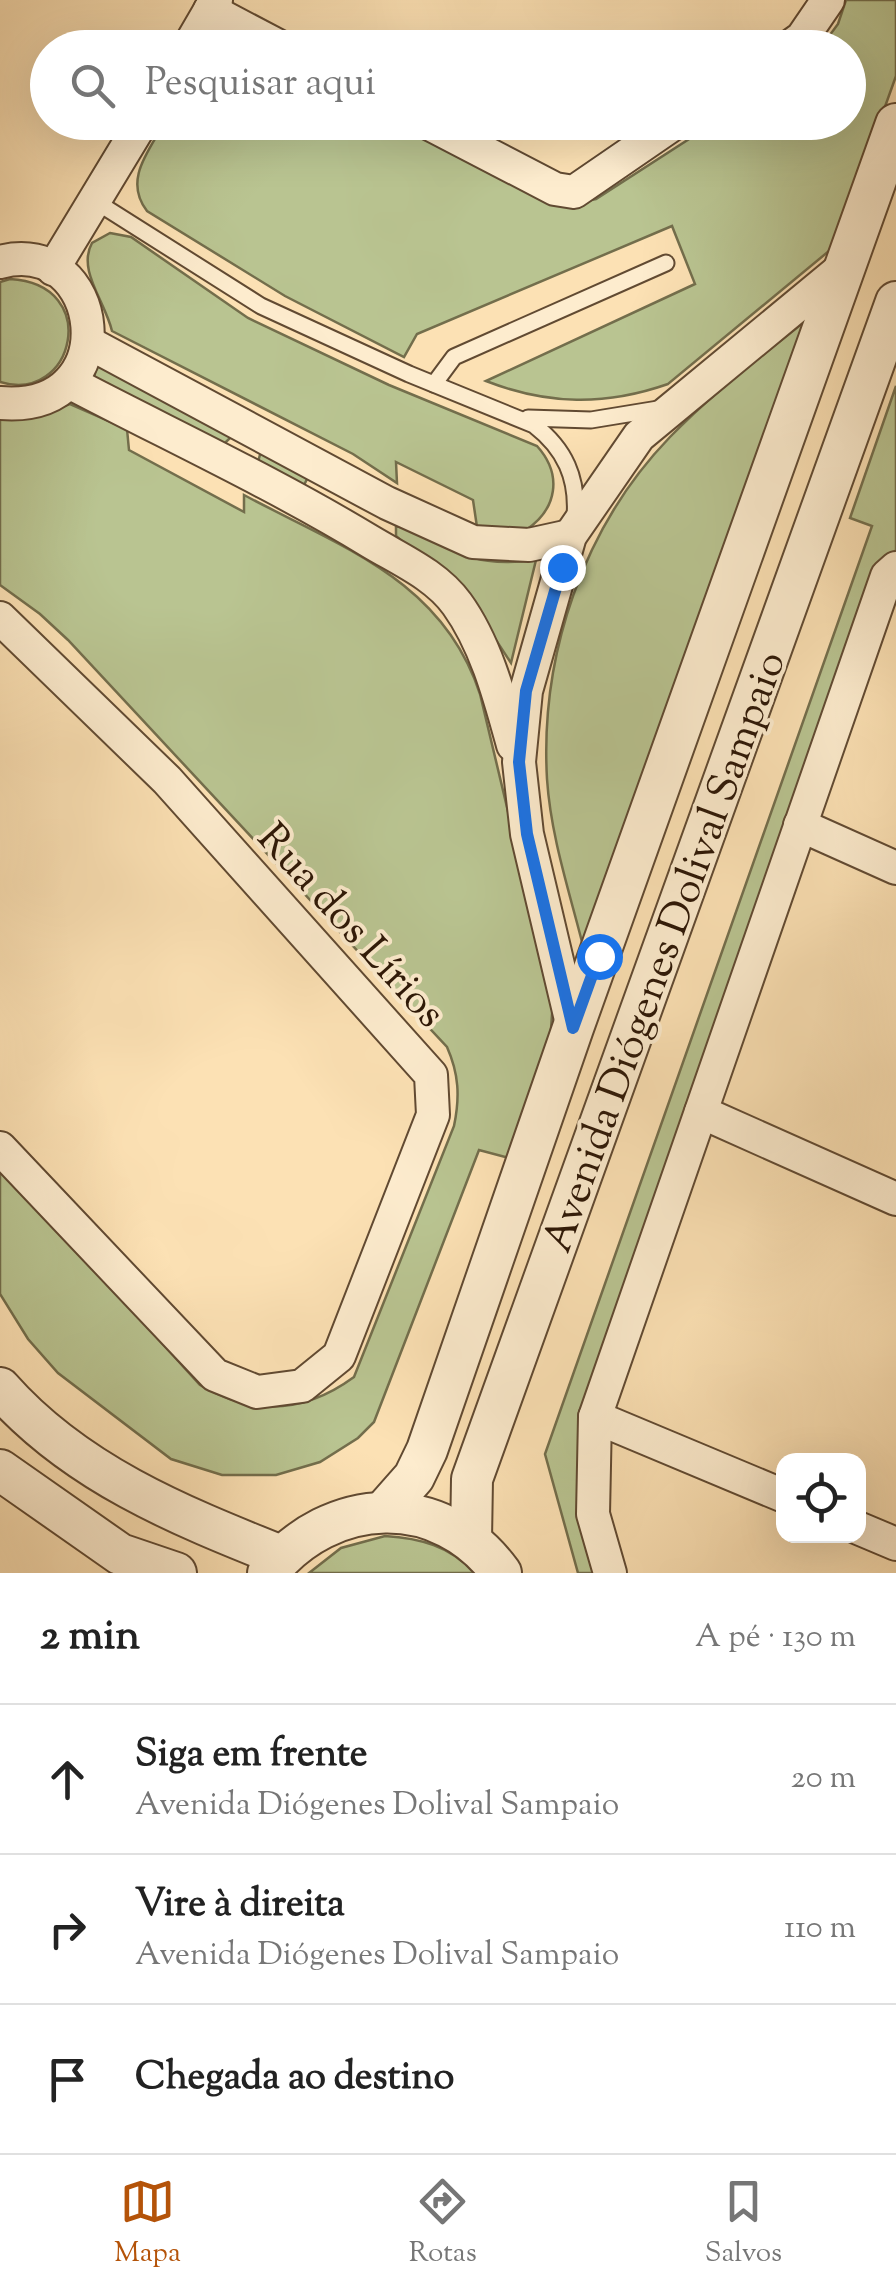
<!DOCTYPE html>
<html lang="pt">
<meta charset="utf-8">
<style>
body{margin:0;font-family:"Sorts Mill Goudy",serif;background:#f2f2f2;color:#222}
.controls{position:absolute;right:30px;bottom:30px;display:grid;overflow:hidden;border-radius:20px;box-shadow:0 10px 40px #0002}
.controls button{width:90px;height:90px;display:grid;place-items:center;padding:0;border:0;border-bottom:2px solid #e0e0e0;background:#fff;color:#222;font:50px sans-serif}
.stop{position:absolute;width:30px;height:30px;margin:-22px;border:8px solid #1a73e8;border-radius:50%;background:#fff}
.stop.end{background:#1a73e8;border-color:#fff;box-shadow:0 2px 10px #0008}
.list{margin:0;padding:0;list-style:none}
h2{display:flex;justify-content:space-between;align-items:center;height:130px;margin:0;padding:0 40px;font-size:42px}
h2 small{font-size:32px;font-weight:400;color:#767676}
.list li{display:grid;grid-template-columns:65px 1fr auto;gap:30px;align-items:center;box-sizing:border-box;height:150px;padding:0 40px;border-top:2px solid #e0e0e0}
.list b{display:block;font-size:38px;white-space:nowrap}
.list p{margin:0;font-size:32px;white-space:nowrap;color:#767676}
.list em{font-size:32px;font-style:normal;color:#767676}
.icon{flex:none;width:55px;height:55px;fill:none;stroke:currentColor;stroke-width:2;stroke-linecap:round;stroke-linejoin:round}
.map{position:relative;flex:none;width:896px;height:1573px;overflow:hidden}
.search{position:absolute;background:#fff;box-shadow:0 10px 40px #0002;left:30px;right:30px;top:30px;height:110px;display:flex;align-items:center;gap:25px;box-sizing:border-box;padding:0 35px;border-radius:55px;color:#767676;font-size:38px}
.sheet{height:580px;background:#fff}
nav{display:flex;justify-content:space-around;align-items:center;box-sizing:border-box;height:140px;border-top:2px solid #e0e0e0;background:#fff;font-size:28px;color:#767676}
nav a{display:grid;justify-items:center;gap:5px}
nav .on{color:#b45309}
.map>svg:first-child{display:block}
.green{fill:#b9c491;stroke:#736e4c;stroke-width:2.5}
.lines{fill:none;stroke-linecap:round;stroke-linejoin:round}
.service-casing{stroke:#614a32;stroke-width:19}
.minor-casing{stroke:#614a32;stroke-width:36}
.tertiary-casing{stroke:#614a32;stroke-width:44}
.service{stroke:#fdecce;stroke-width:15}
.minor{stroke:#fdecce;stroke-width:32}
.tertiary{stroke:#fdecce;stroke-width:40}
.route{stroke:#1a73e8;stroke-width:12}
.labels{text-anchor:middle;stroke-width:8;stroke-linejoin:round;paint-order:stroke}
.street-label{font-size:42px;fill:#2d1706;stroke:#fdecce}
</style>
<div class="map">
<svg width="896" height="1573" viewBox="0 0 896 1573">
<rect width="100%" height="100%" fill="#fce1b4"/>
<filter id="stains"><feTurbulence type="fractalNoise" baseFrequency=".002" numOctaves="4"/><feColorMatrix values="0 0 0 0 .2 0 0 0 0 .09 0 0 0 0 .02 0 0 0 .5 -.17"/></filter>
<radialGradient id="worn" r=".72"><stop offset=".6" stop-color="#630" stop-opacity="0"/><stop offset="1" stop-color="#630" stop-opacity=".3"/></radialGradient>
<!-- green -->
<g class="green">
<path d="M846,0h50v76l-61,170 -167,138c-63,22 -120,21 -182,-3l209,-97 -23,-58 -255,108 -13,23 -119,-61 -138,-85c-24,-31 2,-60 18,-89l234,1 141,73 41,6 15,-3 118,-76 134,-1v-74l-27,-1 17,-23z"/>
<path d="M110,233l21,4 117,81 141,67 148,61c26,29 20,63 -11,84l-49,-3 -4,-27 -77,-38 1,21 -44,-29 -241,-123c-7,-30 -35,-61 -20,-88z"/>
<path d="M10,279c93,5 64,126 -10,103v-100z"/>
<path d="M809,318l-223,640c-14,-59 -35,-118 -39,-179 -7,-124 36,-252 123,-342 42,-44 92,-81 139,-119z"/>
<polygon points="97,364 232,436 224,444 94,378"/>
<polygon points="896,386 896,550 884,563 594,1382 601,1573 578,1573 545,1454 872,526 850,518"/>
<path d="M70,404l57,25 2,21 115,62v-17c97,52 199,85 236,199l73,306 -3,44 -41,114 -30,-8 -105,272 -16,16 -38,24 -44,13h-54l-51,-16 -113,-86 -30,-34 -28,-45v-130l200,221c53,31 105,28 154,-8l100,-251c6,-29 5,-52 -7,-79l-379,-407 -28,-26 -40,-29v-168h32z"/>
<polygon points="261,451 310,473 304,485 258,462"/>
<path d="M408,523c50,31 67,45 128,37l-25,103 -43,-66 -72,-61v-9z"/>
<path d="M385,1536c34,2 66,10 89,37h-165l32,-25z"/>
</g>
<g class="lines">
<defs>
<g id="service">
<path d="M95,201l166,105 148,68 125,51c31,24 44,53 41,92"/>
<polyline points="434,384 454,357 666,263"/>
<polyline points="528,418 591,420 658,409"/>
</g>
<g id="minor">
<polyline points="210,10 282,48"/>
<polyline points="188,48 216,0"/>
<polyline points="788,48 802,38 828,0"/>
<polyline points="426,122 555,189 574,192 676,122"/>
<path d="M0,262c104,-28 129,152 0,141"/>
<polyline points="53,269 142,122"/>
<polyline points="89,343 387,503 473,542 529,545 570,536"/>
<path d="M69,382c101,53 205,101 302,160 30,18 65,33 86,62 29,40 43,94 56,141"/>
<polyline points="0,618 167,780 431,1075 433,1115 339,1356 302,1386 257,1392 215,1375 0,1148"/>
<polyline points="800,825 896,868"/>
<polyline points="573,1028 527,834 519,762 526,691 570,536 639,436 846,265"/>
<polyline points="701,1112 896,1199"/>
<polyline points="595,1417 784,1496"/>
<polyline points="858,1528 896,1544"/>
<polyline points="610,1573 593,1514 595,1417 887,576 896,568"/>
</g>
<g id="tertiary">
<path d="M0,1388c75,85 178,127 281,168"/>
<polyline points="0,1470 120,1554 176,1573"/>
<polyline points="384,1511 414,1477 427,1450 573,1028 896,124"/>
<polyline points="471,1540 472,1479 896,302"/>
<path d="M268,1573c62,-78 173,-83 233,0"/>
</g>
</defs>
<!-- service casing -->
<use href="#service" class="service-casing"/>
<!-- minor casing -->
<use href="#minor" class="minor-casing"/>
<!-- tertiary casing -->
<use href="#tertiary" class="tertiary-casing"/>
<!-- service -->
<use href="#service" class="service"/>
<!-- minor -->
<use href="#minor" class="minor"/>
<!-- tertiary -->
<use href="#tertiary" class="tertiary"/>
</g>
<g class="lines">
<!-- route -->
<polyline class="route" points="562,567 526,691 519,762 527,834 573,1028 599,956"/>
</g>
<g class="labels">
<!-- street labels -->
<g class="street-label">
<text transform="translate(353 924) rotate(48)" y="15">Rua dos Lírios</text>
<text transform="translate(662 951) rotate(-70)" y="15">Avenida Diógenes Dolival Sampaio</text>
</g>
</g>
<rect width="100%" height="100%" filter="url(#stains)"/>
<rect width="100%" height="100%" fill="url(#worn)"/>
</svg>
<div class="controls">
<button><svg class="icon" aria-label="locate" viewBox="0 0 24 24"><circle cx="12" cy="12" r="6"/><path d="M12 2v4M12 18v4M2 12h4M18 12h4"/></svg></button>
</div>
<div class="stop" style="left:599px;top:956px"></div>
<div class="stop end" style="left:562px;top:567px"></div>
<div class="search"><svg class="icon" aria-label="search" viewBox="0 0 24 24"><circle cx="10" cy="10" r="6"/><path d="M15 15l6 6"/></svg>Pesquisar aqui</div>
</div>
<section class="sheet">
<h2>2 min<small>A pé · 130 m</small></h2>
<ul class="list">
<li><svg class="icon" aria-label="ahead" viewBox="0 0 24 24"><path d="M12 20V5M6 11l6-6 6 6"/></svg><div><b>Siga em frente</b><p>Avenida Diógenes Dolival Sampaio</p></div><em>20 m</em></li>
<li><svg class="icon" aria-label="right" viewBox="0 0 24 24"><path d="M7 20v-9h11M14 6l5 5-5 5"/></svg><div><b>Vire à direita</b><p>Avenida Diógenes Dolival Sampaio</p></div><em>110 m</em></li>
<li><svg class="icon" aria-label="arrive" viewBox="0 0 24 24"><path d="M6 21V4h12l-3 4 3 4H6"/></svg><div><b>Chegada ao destino</b></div></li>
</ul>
</section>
<nav>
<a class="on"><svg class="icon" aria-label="map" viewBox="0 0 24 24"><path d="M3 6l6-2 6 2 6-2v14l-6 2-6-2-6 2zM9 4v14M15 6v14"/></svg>Mapa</a>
<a><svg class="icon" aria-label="directions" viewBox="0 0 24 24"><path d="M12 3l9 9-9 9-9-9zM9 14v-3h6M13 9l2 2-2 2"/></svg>Rotas</a>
<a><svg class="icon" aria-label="saved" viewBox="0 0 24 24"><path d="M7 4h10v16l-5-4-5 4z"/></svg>Salvos</a>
</nav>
